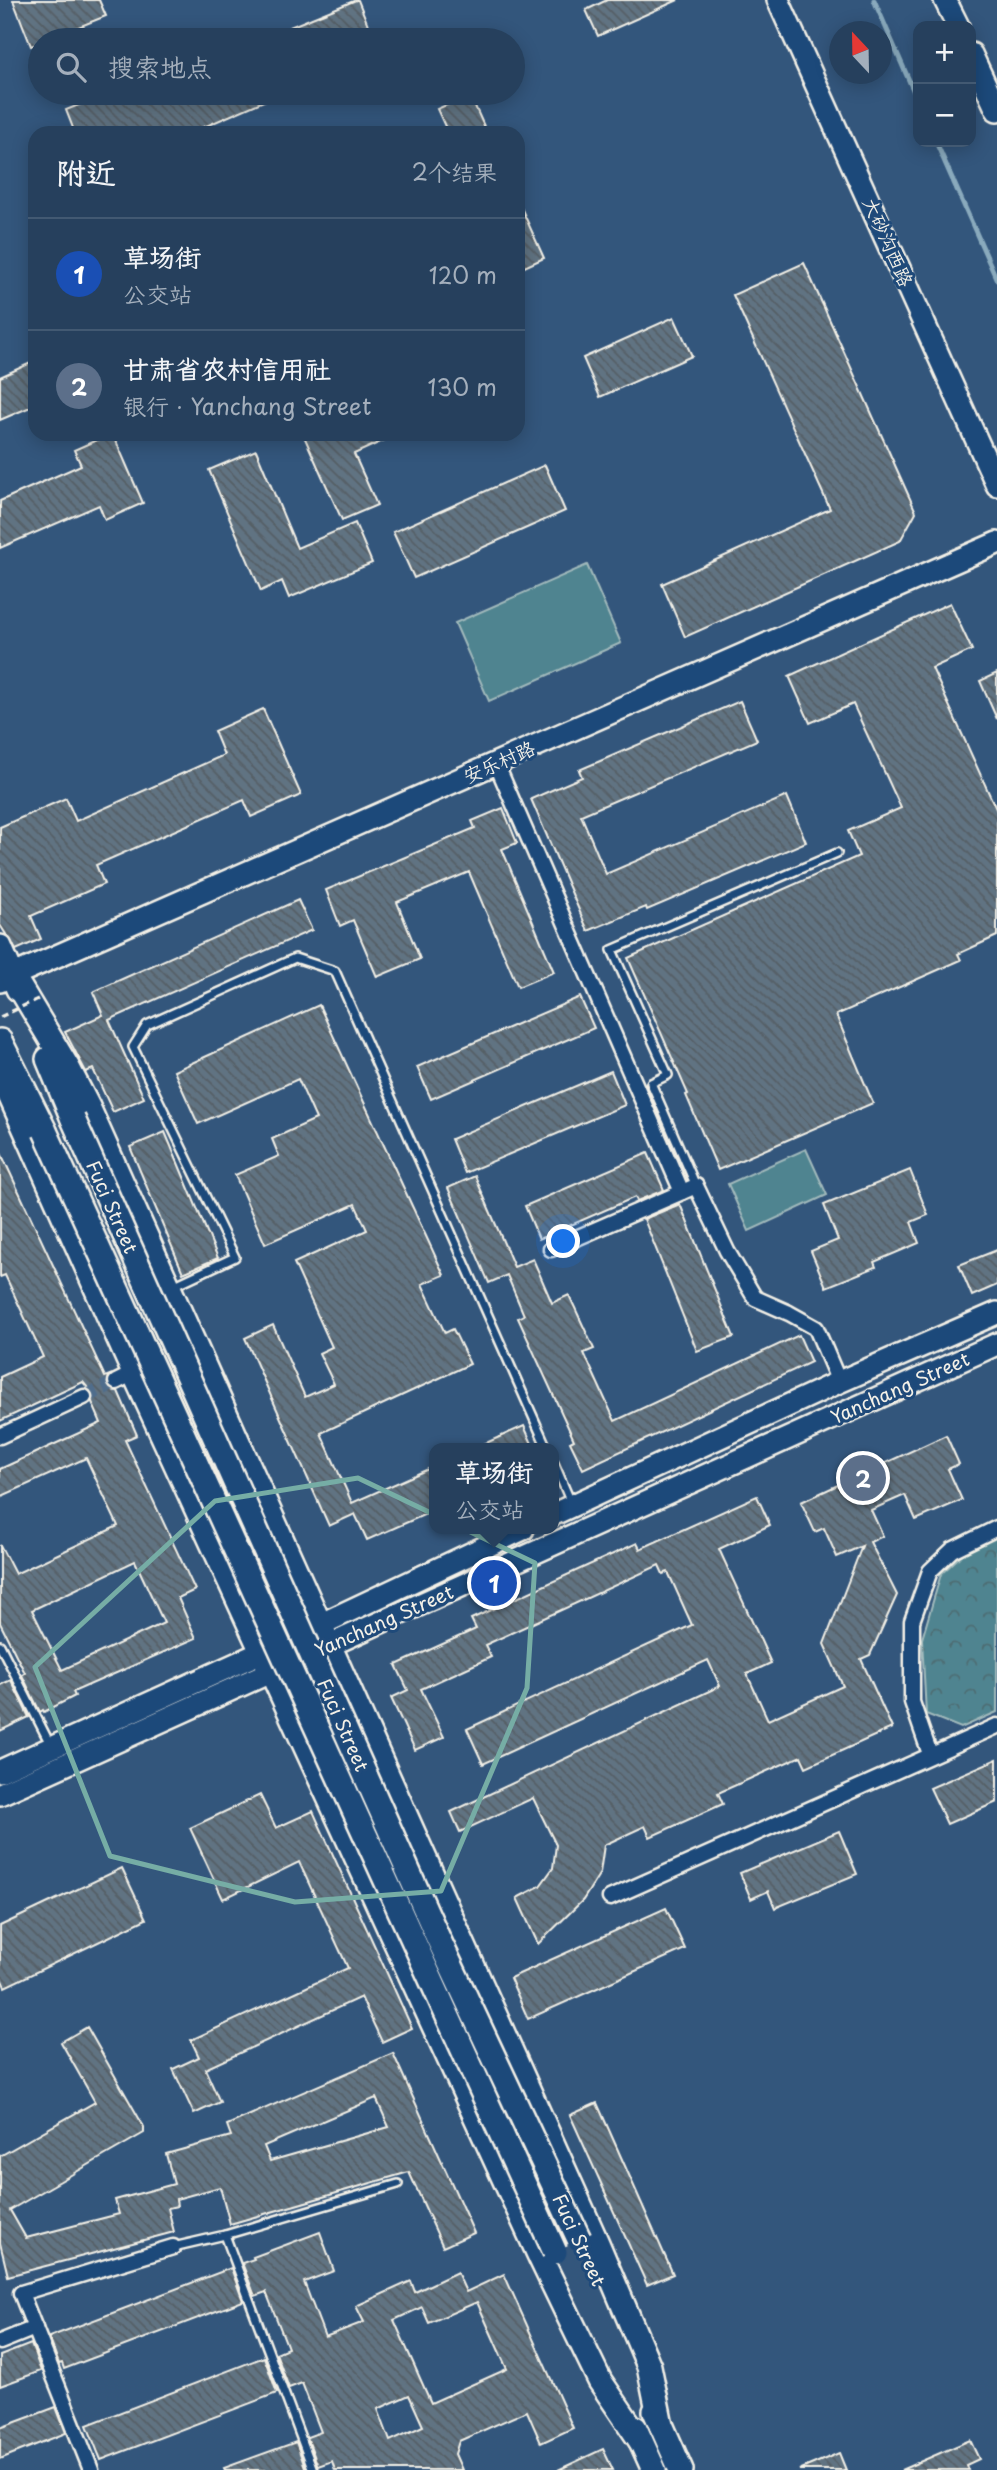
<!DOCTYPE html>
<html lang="zh">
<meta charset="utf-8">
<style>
body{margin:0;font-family:"Playpen Sans","LXGW WenKai TC",sans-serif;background:#324b66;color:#f1f3f6}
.controls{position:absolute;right:21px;top:21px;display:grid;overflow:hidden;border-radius:14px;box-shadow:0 4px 18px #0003}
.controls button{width:63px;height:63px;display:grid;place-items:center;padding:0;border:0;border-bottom:2px solid #425972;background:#26405d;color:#f1f3f6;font:35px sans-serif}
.compass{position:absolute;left:829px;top:21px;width:63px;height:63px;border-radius:50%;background:#26405d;box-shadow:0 4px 18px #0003;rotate:338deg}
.you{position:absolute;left:564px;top:1242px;width:24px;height:24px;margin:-18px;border:5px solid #fff;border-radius:50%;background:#1a73e8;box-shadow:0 0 0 10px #1a73e833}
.badge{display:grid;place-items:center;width:46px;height:46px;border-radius:50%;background:#8bbbb9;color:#fff;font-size:23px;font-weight:700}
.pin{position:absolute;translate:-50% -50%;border:4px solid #fff;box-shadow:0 2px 7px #0006}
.popup{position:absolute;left:429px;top:1443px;width:130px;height:91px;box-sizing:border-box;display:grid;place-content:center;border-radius:14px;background:#26405d;filter:drop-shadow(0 2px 5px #0005);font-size:23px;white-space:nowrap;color:#a4afbc}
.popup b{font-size:26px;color:#f1f3f6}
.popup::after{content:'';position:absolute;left:50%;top:100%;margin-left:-14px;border:14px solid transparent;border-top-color:#26405d}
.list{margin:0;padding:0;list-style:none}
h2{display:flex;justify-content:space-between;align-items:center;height:91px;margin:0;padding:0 28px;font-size:30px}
h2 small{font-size:23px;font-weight:400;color:#a4afbc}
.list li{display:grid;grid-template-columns:46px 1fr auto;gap:21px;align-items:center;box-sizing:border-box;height:112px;padding:0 28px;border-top:2px solid #425972}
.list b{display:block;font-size:26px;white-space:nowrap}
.list p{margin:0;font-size:23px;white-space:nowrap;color:#a4afbc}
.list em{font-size:23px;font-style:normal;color:#a4afbc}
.icon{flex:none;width:38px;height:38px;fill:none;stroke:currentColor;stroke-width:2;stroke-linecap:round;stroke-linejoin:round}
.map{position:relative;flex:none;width:997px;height:2470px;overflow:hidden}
.search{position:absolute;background:#26405d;box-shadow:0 4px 18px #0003;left:28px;top:28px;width:497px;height:77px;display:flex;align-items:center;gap:18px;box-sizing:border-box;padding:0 24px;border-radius:38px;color:#a4afbc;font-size:26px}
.panel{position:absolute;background:#26405d;box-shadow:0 4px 18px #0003;left:28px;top:126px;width:497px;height:315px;border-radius:21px}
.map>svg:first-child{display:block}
.grass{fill:#508490;stroke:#a2babc;stroke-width:2}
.park{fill:url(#park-crowns);stroke:#a2babc;stroke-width:2}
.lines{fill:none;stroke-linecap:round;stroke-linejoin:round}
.stream{stroke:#8aaabd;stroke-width:5}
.building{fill:url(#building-back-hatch);stroke:#f4f1e8;stroke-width:2;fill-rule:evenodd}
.street-tunnel{stroke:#506d8c;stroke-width:14;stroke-dasharray:14 7;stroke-linecap:butt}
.lane-casing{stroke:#f4f1e8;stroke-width:12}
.street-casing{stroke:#f4f1e8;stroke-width:19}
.secondary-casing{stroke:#f4f1e8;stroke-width:26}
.primary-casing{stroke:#f4f1e8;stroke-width:28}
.lane{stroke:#1f4a7a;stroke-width:7}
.street{stroke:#1f4a7a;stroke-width:14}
.secondary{stroke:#1f4a7a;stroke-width:21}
.primary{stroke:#1f4a7a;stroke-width:23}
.primary-bridge-casing{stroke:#f4f1e8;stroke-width:28;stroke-linecap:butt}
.path-bridge{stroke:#f4f1e8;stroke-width:3.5;stroke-dasharray:7 5;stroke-linecap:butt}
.primary-bridge{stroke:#1f4a7a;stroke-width:23}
.marked{fill:none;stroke:#76ada5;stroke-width:5;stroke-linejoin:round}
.labels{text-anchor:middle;stroke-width:6;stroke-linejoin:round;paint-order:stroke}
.street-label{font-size:19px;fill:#f4f1e8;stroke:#1f4a7a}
</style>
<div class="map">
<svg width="997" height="2470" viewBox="0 0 997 2470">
<defs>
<pattern id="park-crowns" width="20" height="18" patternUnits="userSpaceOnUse" patternTransform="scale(1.75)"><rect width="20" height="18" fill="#508490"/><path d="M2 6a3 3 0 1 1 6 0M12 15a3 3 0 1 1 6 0" fill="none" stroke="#4d6c72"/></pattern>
<pattern id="building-back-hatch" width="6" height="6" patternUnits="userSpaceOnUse" patternTransform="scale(1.75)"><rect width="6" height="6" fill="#617382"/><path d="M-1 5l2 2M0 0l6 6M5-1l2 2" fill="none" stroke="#555e64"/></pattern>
</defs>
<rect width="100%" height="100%" fill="#33567c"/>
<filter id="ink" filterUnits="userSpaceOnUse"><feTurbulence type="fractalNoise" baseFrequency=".0143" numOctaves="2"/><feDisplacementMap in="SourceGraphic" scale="14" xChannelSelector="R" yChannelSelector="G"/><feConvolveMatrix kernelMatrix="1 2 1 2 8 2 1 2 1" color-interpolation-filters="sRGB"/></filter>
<g filter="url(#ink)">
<!-- grass -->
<g class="grass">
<polygon points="587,565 621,643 489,701 455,623"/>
<polygon points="806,1149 827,1195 749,1231 728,1184"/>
</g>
<!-- park -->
<polygon class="park" points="997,1537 997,1712 961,1728 926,1714 922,1639 941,1574 967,1550"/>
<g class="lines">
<!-- stream -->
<g class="stream">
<polyline points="874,0 918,101"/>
<polyline points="936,142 997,280"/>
</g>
</g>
<!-- building -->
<g class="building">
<polygon points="13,0 99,0 106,16 46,40 40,40 40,43 31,46"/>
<polygon points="356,0 358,0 374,40 258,40"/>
<polygon points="607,0 678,0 598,36 586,10"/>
<polygon points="109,93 282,93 190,133 75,133 66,110"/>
<polygon points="470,95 487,133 448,133 437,109"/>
<polygon points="518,201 544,258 518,270"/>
<polygon points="804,263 916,512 900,541 685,637 662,584 830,509 733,295"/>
<polygon points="674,317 692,356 600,397 583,358"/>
<polygon points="35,361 35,405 0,420 0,377"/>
<polygon points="110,434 113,434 143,503 105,520 99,505 0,548 0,501 81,465 74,450"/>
<polygon points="303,434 398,434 354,454 377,505 342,520"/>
<polygon points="256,450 297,548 355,523 372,563 289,598 282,581 261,591 209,470"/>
<polygon points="545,465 565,511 414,578 393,532"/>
<polygon points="950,603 972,650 932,668 997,811 997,936 958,954 961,960 836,1015 873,1103 718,1170 686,1095 688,1094 628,958 859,856 848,831 901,808 853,704 810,723 789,676"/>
<polygon points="997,673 997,719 980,681"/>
<polygon points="740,701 757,740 581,815 606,874 787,796 806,842 647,910 646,907 588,931 531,799 582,777 579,770"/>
<polygon points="263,709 301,795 251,817 244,800 96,865 104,884 31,916 41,939 16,950 0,925 0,827 66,798 76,821 224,755 214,731"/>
<polygon points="503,808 517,843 502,849 554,972 518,987 469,872 397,902 420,959 377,977 353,920 340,926 326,890 475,828 472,821"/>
<polygon points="298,900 312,930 109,1020 144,1098 113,1112 93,1069 86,1072 65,1032 103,1015 93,992"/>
<polygon points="580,997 594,1028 431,1099 417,1067"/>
<polygon points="319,1005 444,1275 422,1284 445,1333 453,1329 470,1364 321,1433 352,1503 435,1466 435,1510 367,1540 355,1514 329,1526 245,1338 273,1325 305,1397 334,1384 319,1353 332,1347 294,1263 367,1230 355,1204 265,1244 235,1175 279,1156 272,1139 316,1119 298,1079 198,1124 174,1071"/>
<polygon points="611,1071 625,1105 465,1173 451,1139"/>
<polygon points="165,1132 218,1258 183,1273 130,1147"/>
<path d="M0,1151l105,226 5,-2 -3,6v5l4,4 7,1 19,44 -12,5 70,150 -17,8 18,40 -123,54 2,4 -31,16 -1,-2 -3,2 -18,-37 3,-2 -25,-50v-78l15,29 103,-48 -32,-68 -86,39v-28l101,-46 -9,-21 1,-8 -10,-12 -83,39v-44l43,-20 -38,-82 -5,2zM135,1561l29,62 -102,47 -30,-60z"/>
<polygon points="648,1153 664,1190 637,1201 635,1197 539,1239 525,1206"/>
<polygon points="910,1170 928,1215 911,1222 919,1243 874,1262 876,1267 826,1287 811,1251 838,1240 824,1205"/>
<polygon points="475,1176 514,1267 533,1259 552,1303 569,1295 594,1349 584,1353 615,1421 799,1335 811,1362 583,1469 570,1442 574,1440 518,1318 524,1315 507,1275 489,1283 448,1188"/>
<polygon points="680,1204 734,1337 697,1351 644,1219"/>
<polygon points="997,1250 997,1285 972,1296 959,1265"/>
<polygon points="524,1426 534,1448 475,1448"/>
<polygon points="946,1435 959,1464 948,1469 962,1500 916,1520 905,1495 871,1510 883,1536 870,1542 897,1595 870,1655 861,1659 892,1728 806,1767 801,1756 718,1793 723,1804 650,1837 645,1826 604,1845 600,1873 583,1900 538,1944 517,1898 540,1886 553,1868 556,1845 533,1798 460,1832 451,1812 720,1686 708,1660 483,1764 467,1729 692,1625 668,1572 663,1574 659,1565 485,1645 491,1657 421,1689 444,1737 415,1750 391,1698 408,1690 396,1665 476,1629 471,1619 637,1543 640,1549 757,1496 770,1525 719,1549 771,1663 747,1674 768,1720 843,1686 824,1644 862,1546 837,1557 824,1528 815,1532 801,1502"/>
<polygon points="11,1680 29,1717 0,1731 0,1685"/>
<polygon points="997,1759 997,1802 947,1824 930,1788"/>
<polygon points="260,1795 276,1828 313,1811 412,2028 382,2042 361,1997 205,2069 220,2102 194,2114 173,2069 199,2057 191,2040 348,1968 299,1862 223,1899 190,1828"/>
<polygon points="839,1831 857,1874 775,1908 768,1891 751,1899 740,1873"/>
<polygon points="122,1868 146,1919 5,1987 0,1976 0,1926"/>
<polygon points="666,1908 685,1949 528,2019 510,1978"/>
<path d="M87,2027l57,100v6l-134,77 16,28 93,-24 -4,-14 59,-16 -8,-30 65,-18 -4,-11 166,-72 81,180 -31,14 -34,-75 -179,52 -10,-37 -44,12 1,7 -9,2 6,24 -166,44 -8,-33v-87l95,-54 -34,-60zM376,2098l13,29 -119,34 -6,-15z"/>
<polygon points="597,2103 673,2274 647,2285 570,2115"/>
<path d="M320,2232l14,39 -30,11 21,55 39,-15 -8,-16 55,-25 4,11 42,-20 9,20 38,-18 69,154 -32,15 -14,-32 -68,30 -4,13 7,16h-127l-3,-9 -14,5 -11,-29 14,-5 -19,-49 -13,5 -13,-35 12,-5 -22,-56 -11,4 -13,-33 12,-4 -1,-2zM477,2302l30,67 -76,34 -37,-83 28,-13 7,16zM409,2395l14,31 -33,15 -12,-32z"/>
<polygon points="231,2268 243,2301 64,2369 62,2363 59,2364 49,2337"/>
<polygon points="31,2344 41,2371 0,2386 0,2356"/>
<polygon points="264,2357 277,2393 101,2460 87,2425"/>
<polygon points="56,2407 66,2433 0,2459 0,2428"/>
<polygon points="970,2440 979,2459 966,2465 968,2470 901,2470"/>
<polygon points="296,2442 306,2470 225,2470 224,2468"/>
<polygon points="603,2449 613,2470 558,2470"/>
<polygon points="839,2453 846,2470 799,2470"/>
</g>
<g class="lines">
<!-- street-tunnel -->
<polyline class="street-tunnel" points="84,1397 116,1382"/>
<defs>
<g id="lane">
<polyline points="696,1186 651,1083 668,1075 612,950 837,853"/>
<polyline points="171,1287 235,1257 133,1047 147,1025 295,958 335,971 547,1448"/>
<polyline points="554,1463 572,1505"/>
<polyline points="0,1645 50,1744"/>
<polyline points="173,2247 225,2235"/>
<polyline points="313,2470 225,2235 398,2184"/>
</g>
<g id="street">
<polyline points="496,763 682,1192"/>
<polyline points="551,1249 696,1186 727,1251 755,1298 789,1313 816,1328 839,1382"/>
<polyline points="116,1382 134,1373"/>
<polyline points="0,1436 84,1397"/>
<polyline points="930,1754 912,1702 912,1621 930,1571 952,1550 997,1528"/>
<polyline points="610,1898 997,1726"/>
<polyline points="0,2342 35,2328"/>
<polyline points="91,2470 21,2293 173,2247"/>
</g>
<g id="secondary">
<polyline points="778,0 997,485"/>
<polyline points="945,0 958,26"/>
<polyline points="971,54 997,110"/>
<polyline points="0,981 997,543"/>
<polyline points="554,1514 839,1382 997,1313"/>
<polyline points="0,1771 262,1652 523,1529"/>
<polyline points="0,1794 997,1344"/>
</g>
<g id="primary">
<polyline points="0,947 18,989"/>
<polyline points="13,976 68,1068 88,1107 597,2243 649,2366 661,2425"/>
<polyline points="0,1041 45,1131"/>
<polyline points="48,1059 73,1119"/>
<polyline points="0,1073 134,1373 541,2259 600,2381 640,2440"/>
<polyline points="655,2411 681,2470"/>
<polyline points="635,2428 654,2470"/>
</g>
</defs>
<!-- lane casing -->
<use href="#lane" class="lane-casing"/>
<!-- street casing -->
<use href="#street" class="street-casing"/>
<!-- secondary casing -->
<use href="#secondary" class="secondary-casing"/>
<!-- primary casing -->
<use href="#primary" class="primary-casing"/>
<!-- lane -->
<use href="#lane" class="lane"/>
<!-- street -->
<use href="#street" class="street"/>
<!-- secondary -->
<use href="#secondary" class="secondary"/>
<!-- primary -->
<use href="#primary" class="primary"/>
<defs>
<g id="primary-bridge">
<polyline points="73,1119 438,1938 579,2239"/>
<polyline points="45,1131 555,2252"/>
</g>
</defs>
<!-- primary-bridge casing -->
<use href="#primary-bridge" class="primary-bridge-casing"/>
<!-- path-bridge -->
<polyline class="path-bridge" points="0,1017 38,999"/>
<!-- primary-bridge -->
<use href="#primary-bridge" class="primary-bridge"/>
</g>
</g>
<!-- marked area -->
<path class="marked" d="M358,1478l177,85 -8,125 -86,203 -146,11 -185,-46 -75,-189 180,-166z"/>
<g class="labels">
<!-- street labels -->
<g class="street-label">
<text transform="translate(888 242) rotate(66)" y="7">大砂沟西路</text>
<text transform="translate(499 762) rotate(-24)" y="7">安乐村路</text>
<text transform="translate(112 1207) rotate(66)" y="7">Fuci Street</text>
<text transform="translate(900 1388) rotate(-24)" y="7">Yanchang Street</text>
<text transform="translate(384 1621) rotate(-24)" y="7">Yanchang Street</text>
<text transform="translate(343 1725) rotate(66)" y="7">Fuci Street</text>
<text transform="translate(579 2240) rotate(65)" y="7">Fuci Street</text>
</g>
</g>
</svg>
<div class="controls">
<button>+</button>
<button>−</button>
</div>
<svg class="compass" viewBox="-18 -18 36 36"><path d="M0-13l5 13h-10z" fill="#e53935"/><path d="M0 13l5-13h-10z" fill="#a4afbc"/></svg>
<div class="you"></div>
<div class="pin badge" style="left:494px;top:1583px;background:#1a4fb4">1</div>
<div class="popup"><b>草场街</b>公交站</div>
<div class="pin badge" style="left:863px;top:1478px;background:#5c6f8a">2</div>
<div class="search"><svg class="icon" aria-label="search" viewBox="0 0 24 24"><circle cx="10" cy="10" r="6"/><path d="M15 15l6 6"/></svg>搜索地点</div>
<section class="panel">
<h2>附近<small>2个结果</small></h2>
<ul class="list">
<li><span class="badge" style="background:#1a4fb4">1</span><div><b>草场街</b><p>公交站</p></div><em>120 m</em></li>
<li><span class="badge" style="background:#5c6f8a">2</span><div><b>甘肃省农村信用社</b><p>银行 · Yanchang Street</p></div><em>130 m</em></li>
</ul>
</section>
</div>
